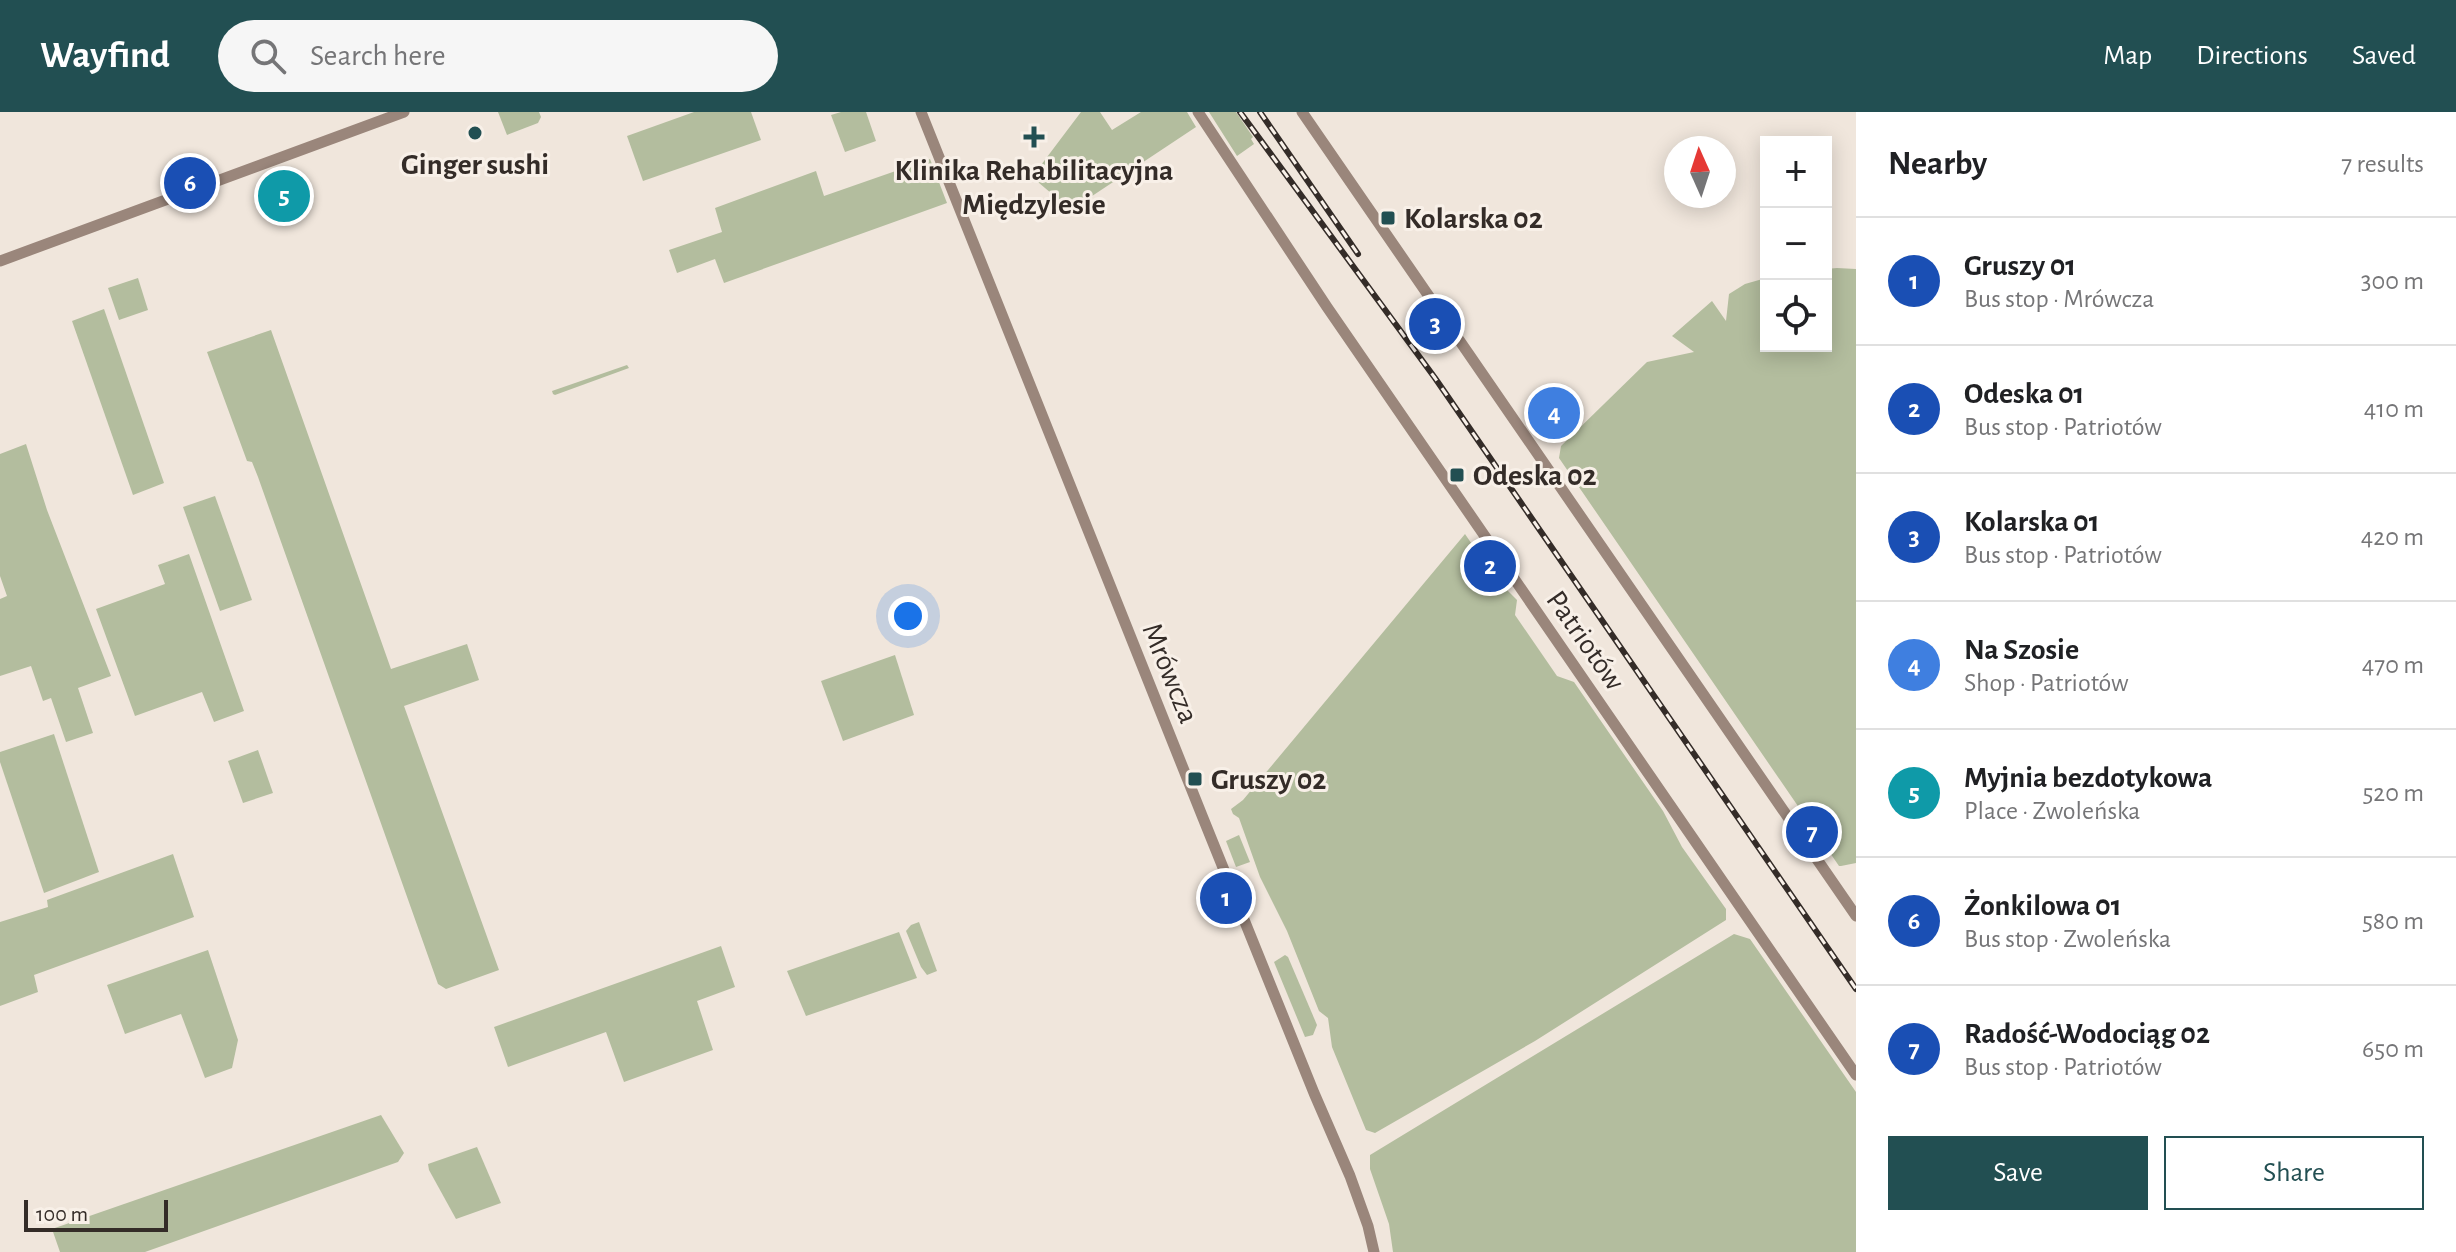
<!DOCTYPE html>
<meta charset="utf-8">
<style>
body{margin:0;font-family:"Alegreya Sans",sans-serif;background:#f6f6f6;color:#202124}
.controls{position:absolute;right:24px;top:24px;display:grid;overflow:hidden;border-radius:0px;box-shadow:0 4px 20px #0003}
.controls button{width:72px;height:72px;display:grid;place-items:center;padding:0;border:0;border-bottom:2px solid #e0e0e0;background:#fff;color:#202124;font:40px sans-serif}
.compass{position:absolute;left:1664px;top:24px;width:72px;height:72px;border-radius:50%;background:#fff;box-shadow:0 4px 20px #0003;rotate:357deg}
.scale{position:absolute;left:24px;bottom:20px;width:144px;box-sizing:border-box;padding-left:8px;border:4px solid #342c28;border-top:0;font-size:22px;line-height:28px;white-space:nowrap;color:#342c28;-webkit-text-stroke:6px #f8f0e8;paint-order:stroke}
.you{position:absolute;left:908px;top:504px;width:28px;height:28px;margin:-20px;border:6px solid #fff;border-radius:50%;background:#1a73e8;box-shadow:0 0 0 12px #1a73e833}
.badge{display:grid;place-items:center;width:52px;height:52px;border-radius:50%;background:#224f52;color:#fff;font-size:26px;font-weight:700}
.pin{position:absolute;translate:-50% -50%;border:4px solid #fff;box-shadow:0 2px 8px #0006}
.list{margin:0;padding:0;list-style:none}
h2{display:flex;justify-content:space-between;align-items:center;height:104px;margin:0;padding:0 32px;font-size:34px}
h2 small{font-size:26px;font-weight:400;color:#757577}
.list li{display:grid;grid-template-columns:52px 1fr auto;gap:24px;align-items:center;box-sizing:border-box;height:128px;padding:0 32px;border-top:2px solid #e0e0e0}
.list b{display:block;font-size:30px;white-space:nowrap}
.list p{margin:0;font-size:26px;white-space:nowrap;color:#757577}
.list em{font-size:26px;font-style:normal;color:#757577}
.actions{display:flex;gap:16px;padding:24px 32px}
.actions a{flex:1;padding:18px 0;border:2px solid #224f52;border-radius:0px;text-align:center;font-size:28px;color:#224f52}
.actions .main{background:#224f52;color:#fff}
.icon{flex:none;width:44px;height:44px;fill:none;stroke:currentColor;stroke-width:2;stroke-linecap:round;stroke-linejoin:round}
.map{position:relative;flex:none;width:1856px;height:1140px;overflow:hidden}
header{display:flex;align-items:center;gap:48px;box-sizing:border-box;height:112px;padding:0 40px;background:#224f52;color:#fff}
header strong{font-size:38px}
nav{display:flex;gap:44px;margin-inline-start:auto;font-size:28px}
.search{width:560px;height:72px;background:#f6f6f6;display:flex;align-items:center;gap:20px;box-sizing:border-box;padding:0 28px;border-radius:44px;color:#757577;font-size:30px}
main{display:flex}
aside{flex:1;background:#fff}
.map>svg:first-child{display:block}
.green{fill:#b3bd9e}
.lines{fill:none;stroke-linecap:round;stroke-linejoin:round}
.secondary{stroke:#9a867b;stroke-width:11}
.rail-casing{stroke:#342c28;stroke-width:6}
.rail{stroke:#f8f0e8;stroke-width:3;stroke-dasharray:9;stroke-linecap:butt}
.poi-dot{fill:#224f52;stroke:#f8f0e8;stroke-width:3}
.labels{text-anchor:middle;stroke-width:6;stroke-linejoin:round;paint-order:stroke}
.poi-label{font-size:30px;font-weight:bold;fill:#342c28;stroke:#f8f0e8;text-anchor:start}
.street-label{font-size:30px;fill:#342c28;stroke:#f8f0e8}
</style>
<header>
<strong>Wayfind</strong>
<div class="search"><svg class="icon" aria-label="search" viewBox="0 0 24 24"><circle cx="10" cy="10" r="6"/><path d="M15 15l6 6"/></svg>Search here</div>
<nav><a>Map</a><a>Directions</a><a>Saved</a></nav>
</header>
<main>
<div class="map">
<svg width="1856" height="1140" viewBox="0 0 1856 1140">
<rect width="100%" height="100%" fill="#f0e6dc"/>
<!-- green -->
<g class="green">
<polygon points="498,0 539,0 541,5 538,11 507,23"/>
<polygon points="694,0 751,0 761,28 643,69 627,24"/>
<polygon points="841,0 866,0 876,29 845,40 831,3"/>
<polygon points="1081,0 1100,0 1112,18 1141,0 1187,0 1196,15 1071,98 1032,65"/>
<polygon points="1209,0 1236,0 1253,25 1251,27 1254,32 1237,44"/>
<polygon points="930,47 947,91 724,171 715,147 677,161 669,138 722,120 715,96 816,59 824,84"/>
<polygon points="1837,156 1856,157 1856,751 1841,754 1839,754 1559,346 1561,334 1647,250 1694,240 1672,224 1712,189 1726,209 1729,182 1745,172 1766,166 1766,234 1826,234 1826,157"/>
<polygon points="138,166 148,198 119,208 108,176"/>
<polygon points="104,197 164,371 133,383 72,209"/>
<polygon points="271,218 391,557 467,532 479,568 404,594 499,858 446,877 438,872 258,365 252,350 247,349 207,240"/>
<polygon points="627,253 629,256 555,283 553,282 552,279"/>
<polygon points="26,332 47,398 111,564 78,576 93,621 66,630 51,586 43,589 31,554 0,564 0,487 7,484 0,464 0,342"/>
<polygon points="215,384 252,488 220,499 183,395"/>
<polygon points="1465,422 1495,466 1517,488 1515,503 1557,564 1574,570 1663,699 1682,735 1726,797 1726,808 1535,929 1375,1021 1366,1018 1332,935 1328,906 1319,899 1287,819 1260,765 1239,706 1233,702 1231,697 1243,688"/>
<polygon points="189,442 244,599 214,610 202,580 135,604 96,497 165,472 158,453"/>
<polygon points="895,543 914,603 843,629 821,569"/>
<polygon points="54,622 99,760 44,781 0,650 0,640"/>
<polygon points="258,638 273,681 243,691 228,649"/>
<polygon points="1239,723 1250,750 1236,755 1226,729"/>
<polygon points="173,742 194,805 34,863 38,880 0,894 0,810 48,795 47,788"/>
<polygon points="919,810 937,859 927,863 921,855 906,819 911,813"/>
<polygon points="899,820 917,866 806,904 787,859"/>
<polygon points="1734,822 1750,827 1856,980 1856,1140 1393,1140 1389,1112 1370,1057 1370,1043"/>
<polygon points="721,834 735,875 697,889 713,938 624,970 606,920 508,955 494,915"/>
<polygon points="208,838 238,928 232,956 205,966 181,902 125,922 107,873"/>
<polygon points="1285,843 1288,845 1317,913 1313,923 1305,925 1274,850"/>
<polygon points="381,1003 404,1041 398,1050 145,1140 60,1140 52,1117"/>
<polygon points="477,1035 501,1091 456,1107 429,1058 428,1052"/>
</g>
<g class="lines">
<!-- secondary -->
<g class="secondary">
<polyline points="921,0 1203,706 1314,981 1350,1064 1368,1114 1374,1140"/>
<polyline points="1198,0 1327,195 1856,963"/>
<polyline points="1302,0 1856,804"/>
<polyline points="0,149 404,0"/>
</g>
<defs>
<g id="rail">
<polyline points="1240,0 1435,266 1856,877"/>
<polyline points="1260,0 1358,142"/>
</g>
</defs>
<!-- rail casing -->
<use href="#rail" class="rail-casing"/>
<!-- rail -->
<use href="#rail" class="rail"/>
</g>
<!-- markers -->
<g class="poi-dot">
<circle cx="475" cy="21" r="8"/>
<path d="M1030 13h8v8h8v8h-8v8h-8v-8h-8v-8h8z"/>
<rect x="1380" y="98" width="16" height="16" rx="4"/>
<rect x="1449" y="355" width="16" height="16" rx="4"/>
<rect x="1187" y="659" width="16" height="16" rx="4"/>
</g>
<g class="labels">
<!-- poi labels -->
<g class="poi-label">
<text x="475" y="62" text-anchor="middle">Ginger sushi</text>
<text x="1034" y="68" text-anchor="middle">Klinika Rehabilitacyjna<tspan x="1034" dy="34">Międzylesie</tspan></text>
<text x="1404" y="116">Kolarska 02</text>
<text x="1473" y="373">Odeska 02</text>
<text x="1211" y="677">Gruszy 02</text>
</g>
<!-- street labels -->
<g class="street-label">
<text transform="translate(1586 528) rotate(55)" y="10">Patriotów</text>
<text transform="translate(1171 561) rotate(68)" y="10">Mrówcza</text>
</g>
</g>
</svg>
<div class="controls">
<button>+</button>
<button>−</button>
<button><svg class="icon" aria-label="locate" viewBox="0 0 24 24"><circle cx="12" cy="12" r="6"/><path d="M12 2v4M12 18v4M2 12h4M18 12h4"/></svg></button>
</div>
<svg class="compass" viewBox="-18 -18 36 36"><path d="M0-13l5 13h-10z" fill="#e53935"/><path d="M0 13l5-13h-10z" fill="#757577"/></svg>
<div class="scale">100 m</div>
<div class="you"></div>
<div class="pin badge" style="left:1226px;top:786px;background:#1a4fb4">1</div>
<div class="pin badge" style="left:1490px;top:454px;background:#1a4fb4">2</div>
<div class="pin badge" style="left:1435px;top:212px;background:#1a4fb4">3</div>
<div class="pin badge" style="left:1554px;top:301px;background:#3f7fe0">4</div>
<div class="pin badge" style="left:284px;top:84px;background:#0f9aa8">5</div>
<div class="pin badge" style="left:190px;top:71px;background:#1a4fb4">6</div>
<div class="pin badge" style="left:1812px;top:720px;background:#1a4fb4">7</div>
</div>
<aside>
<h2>Nearby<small>7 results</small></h2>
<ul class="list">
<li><span class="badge" style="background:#1a4fb4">1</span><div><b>Gruszy 01</b><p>Bus stop · Mrówcza</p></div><em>300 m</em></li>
<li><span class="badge" style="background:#1a4fb4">2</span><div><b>Odeska 01</b><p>Bus stop · Patriotów</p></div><em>410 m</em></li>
<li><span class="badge" style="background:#1a4fb4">3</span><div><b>Kolarska 01</b><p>Bus stop · Patriotów</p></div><em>420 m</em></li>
<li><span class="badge" style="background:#3f7fe0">4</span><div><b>Na Szosie</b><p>Shop · Patriotów</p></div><em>470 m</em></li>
<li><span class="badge" style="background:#0f9aa8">5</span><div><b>Myjnia bezdotykowa</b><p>Place · Zwoleńska</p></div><em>520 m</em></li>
<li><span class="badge" style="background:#1a4fb4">6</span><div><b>Żonkilowa 01</b><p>Bus stop · Zwoleńska</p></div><em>580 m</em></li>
<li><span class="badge" style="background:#1a4fb4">7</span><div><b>Radość-Wodociąg 02</b><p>Bus stop · Patriotów</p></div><em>650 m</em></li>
</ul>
<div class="actions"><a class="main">Save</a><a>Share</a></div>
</aside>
</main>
